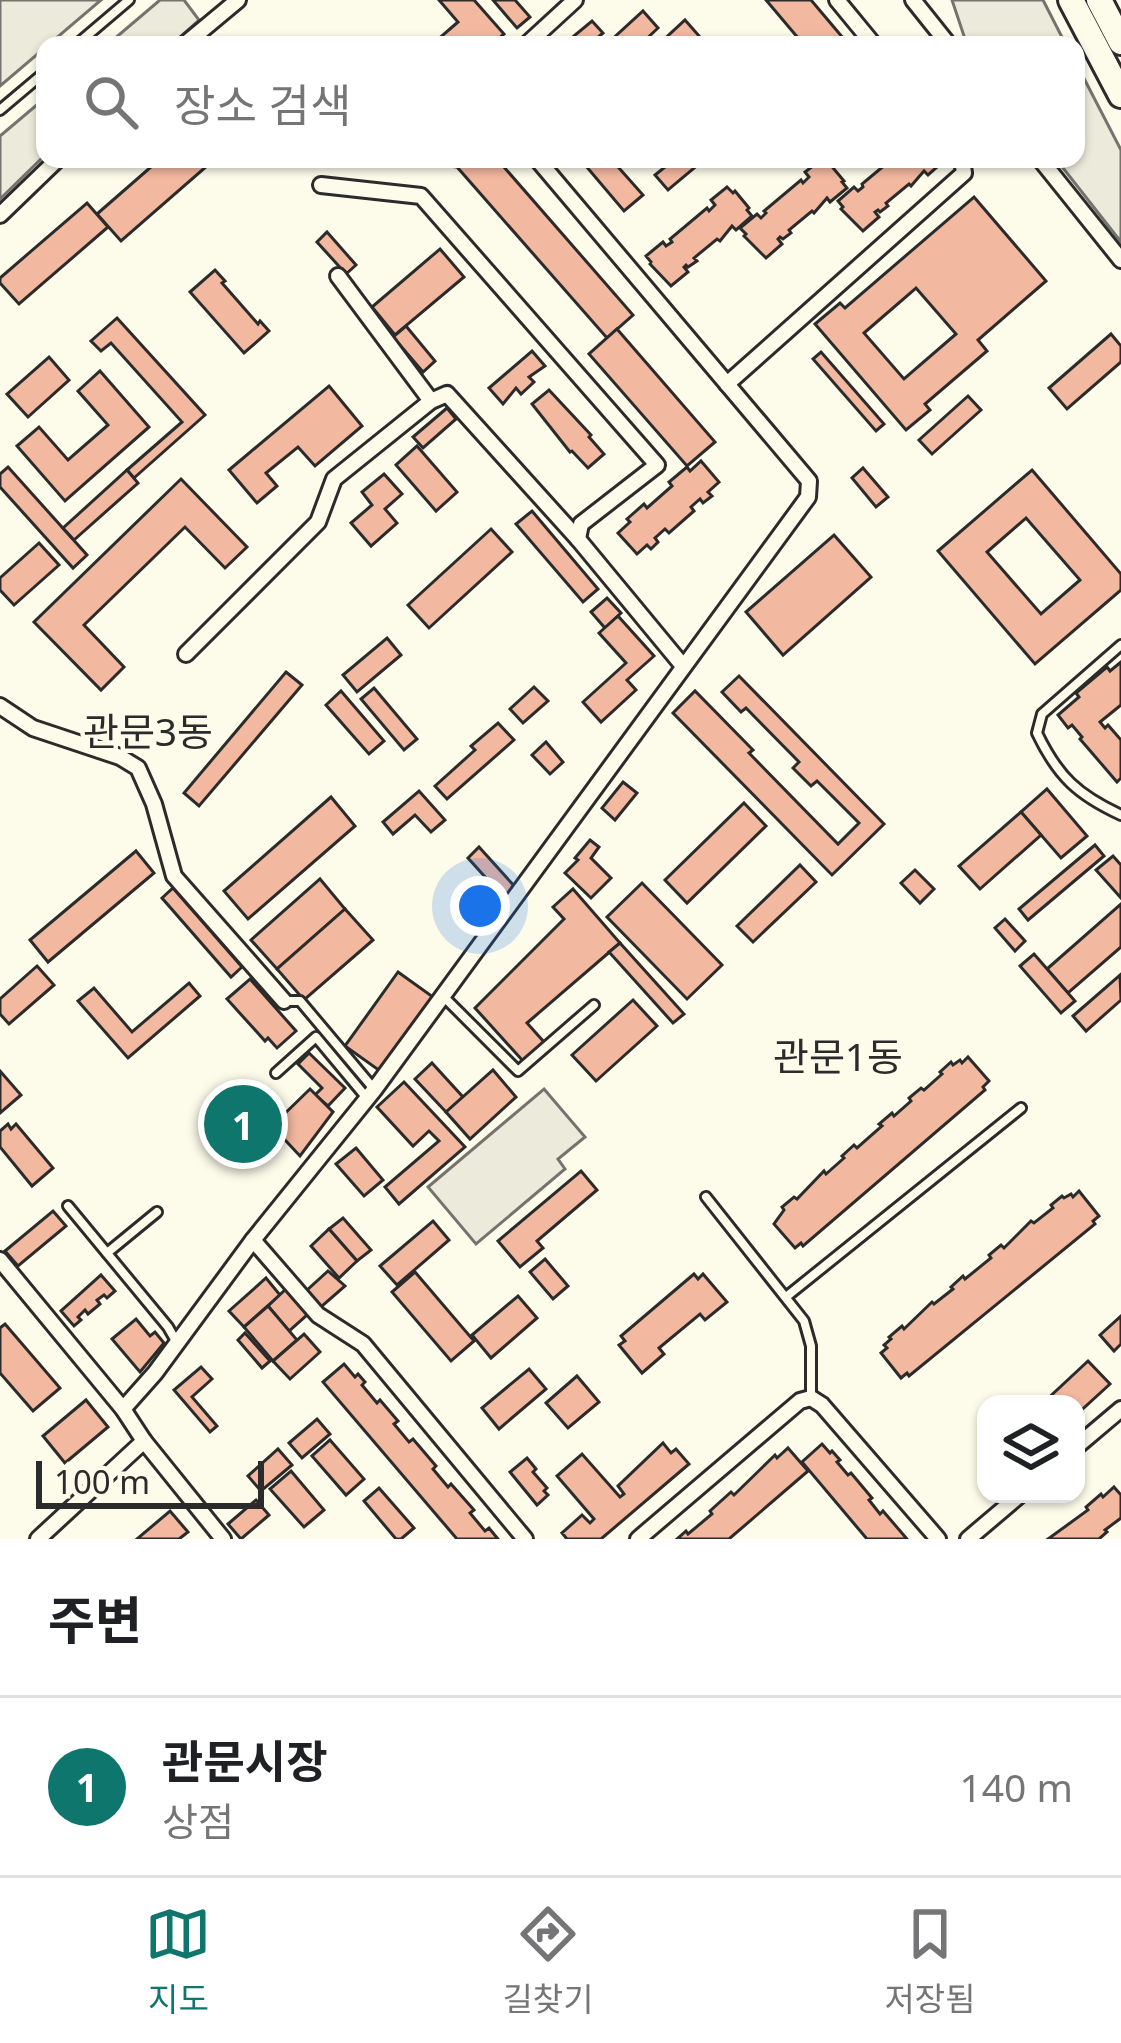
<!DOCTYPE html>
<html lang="ko">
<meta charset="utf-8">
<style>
body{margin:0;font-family:"Noto Sans","Noto Sans KR",sans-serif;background:#f6f6f6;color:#202124}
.controls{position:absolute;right:36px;bottom:36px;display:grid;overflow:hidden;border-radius:24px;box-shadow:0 3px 9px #0004}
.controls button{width:108px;height:108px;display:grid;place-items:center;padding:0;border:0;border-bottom:3px solid #e0e0e0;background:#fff;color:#202124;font:60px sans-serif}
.scale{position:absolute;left:36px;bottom:30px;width:228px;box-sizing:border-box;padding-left:12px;border:6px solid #2b2b2b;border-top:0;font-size:33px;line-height:42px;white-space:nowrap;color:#2b2b2b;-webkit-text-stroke:9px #fdfbea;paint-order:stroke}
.you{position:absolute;left:480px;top:906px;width:42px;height:42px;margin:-30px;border:9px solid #fff;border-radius:50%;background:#1a73e8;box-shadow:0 0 0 18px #1a73e833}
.badge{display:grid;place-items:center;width:78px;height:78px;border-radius:50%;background:#0f766e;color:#fff;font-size:39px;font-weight:700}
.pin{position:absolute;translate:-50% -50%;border:6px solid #fff;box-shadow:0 3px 12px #0006}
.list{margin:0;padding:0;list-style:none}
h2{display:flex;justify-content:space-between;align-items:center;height:156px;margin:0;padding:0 48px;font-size:51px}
h2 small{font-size:39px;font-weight:400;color:#757577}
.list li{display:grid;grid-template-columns:78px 1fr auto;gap:36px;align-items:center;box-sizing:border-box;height:180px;padding:0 48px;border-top:3px solid #e0e0e0}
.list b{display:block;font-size:45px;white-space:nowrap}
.list p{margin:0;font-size:39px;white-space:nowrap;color:#757577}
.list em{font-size:39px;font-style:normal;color:#757577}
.icon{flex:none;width:66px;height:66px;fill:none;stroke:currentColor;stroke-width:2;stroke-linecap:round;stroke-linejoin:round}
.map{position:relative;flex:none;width:1121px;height:1539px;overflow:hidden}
.search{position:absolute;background:#fff;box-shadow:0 3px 9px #0004;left:36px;right:36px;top:36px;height:132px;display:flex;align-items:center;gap:30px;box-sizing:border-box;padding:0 42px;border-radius:24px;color:#757577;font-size:45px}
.sheet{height:336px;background:#fff}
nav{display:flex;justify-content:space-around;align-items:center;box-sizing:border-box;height:168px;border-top:3px solid #e0e0e0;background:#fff;font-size:33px;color:#757577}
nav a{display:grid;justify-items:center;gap:6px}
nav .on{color:#0f766e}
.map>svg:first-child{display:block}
.green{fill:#ecebdb;stroke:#74746e;stroke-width:3}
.building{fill:#f2b8a0;stroke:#2b2b2b;stroke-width:3;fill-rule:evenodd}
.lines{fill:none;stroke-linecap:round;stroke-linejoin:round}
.service-casing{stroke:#2b2b2b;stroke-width:14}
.minor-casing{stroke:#2b2b2b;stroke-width:20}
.trunk-casing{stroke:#2b2b2b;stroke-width:30}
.service{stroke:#fdfbea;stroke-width:8}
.minor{stroke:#fdfbea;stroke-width:14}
.trunk{stroke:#fdfbea;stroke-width:24}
.labels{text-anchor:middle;stroke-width:9;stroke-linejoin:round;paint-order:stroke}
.quarter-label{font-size:39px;fill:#2b2b2b;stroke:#fdfbea}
</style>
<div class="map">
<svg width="1121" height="1539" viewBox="0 0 1121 1539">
<rect width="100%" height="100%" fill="#fdfbea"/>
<!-- green -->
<g class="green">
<polygon points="0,0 101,0 0,86"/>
<polygon points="160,0 184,0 199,20 171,45 107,45"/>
<polygon points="952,0 1043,0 1066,45 967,45"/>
<polygon points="1076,63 1121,150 1121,242 1056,159 1076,159"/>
<polygon points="45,98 45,155 0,199 0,136"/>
<polygon points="544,1089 585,1137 558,1159 565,1169 476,1244 428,1187"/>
</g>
<!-- building -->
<g class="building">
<polygon points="439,0 474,0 504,34 491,45 416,45 416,40 435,42 458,22"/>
<polygon points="493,0 515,0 530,17 517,28"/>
<polygon points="766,0 811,0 849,45 804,45"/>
<polygon points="643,11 658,28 640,45 610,45 608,43"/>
<polygon points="685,20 700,37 691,45 658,45"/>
<polygon points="592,21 603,33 589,45 563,45"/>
<polygon points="160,159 215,159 121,241 97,214"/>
<polygon points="383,159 497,159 633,315 607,338 457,167"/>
<polygon points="580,159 611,159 643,195 624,211"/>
<polygon points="675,159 694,159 699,164 668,190 655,175"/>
<polygon points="822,159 827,165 829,163 844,181 842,182 847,188 830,202 827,198 814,213 812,211 789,230 791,233 783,239 780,237 778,239 782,244 766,258 744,236 746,234 740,228 757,214 761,218 766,213 764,211 801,180 803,183 809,177 805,172"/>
<polygon points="892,159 942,159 944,161 928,175 924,171 911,186 909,184 886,203 888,206 880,212 878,210 875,212 879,217 863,231 841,209 843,207 838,201 854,187 858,191 863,187 862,184"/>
<polygon points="727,187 733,193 735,191 749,208 747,210 752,216 736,230 732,226 720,241 717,239 694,258 697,261 688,267 686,265 684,267 688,272 671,286 650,264 651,262 646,256 663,242 666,246 672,242 670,239 707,208 709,211 715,205 711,200"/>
<path d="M974,197l72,84 -68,59 9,11 -62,53 5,6 -24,20 -91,-106 25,-21 5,5zM916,288l40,46 -52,45 -40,-46z"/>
<polygon points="87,203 108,227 19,304 0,283 0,278"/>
<polygon points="327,232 356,265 346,274 317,242"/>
<polygon points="440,249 464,277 395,335 372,307"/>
<polygon points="215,270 225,281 222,283 258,324 260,321 269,331 244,353 190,292"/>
<polygon points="117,318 205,415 134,478 127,470 182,422 111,343 101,351 91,341"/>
<polygon points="406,326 435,361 423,372 393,337"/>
<polygon points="617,329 715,442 687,466 589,354"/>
<polygon points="1111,334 1121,346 1121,362 1067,409 1049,388"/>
<polygon points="532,351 545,366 529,377 534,382 521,394 516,388 503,404 489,388"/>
<polygon points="821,352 884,424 876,431 813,359"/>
<polygon points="49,357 69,380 28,417 7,394"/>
<polygon points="100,371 149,427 65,501 17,446 39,427 68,460 108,425 78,391"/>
<polygon points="329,386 362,426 315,466 298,447 266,473 277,486 257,503 229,470"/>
<polygon points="549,390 591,435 589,437 604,454 588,468 572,451 570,452 532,404"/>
<polygon points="968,396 981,410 932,454 919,440"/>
<polygon points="447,408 456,419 423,448 413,437"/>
<polygon points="417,446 457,492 436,511 396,465"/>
<polygon points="701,461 719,482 708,492 712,496 703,503 700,499 691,507 694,511 669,533 665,529 655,538 658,542 651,549 647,545 637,554 618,533 630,522 627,519 644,504 647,508 672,486 669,482 687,467 690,471"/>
<polygon points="8,467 87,555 73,568 0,487 0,474"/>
<polygon points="863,468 888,497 876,507 852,478"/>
<polygon points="127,470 138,483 74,540 63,528"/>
<path d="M1032,470l89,104v16l-86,74 -97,-113zM1026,518l54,62 -39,34 -54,-62z"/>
<polygon points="384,474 402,494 385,509 397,523 371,546 351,523 372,505 362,492"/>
<polygon points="181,479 247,547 225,568 185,527 84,625 124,667 101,690 34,622"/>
<polygon points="532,511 598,589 583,602 516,524"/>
<polygon points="491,529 512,552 429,628 408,605"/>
<polygon points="834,535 871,577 783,655 746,612"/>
<polygon points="39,543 59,565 14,605 0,590 0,578"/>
<polygon points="607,598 621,613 605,628 591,612"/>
<polygon points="618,616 654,656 627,680 636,690 601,722 583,702 626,663 599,633"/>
<polygon points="387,638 401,655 357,692 343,675"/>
<polygon points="1121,662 1121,705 1100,722 1105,728 1108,725 1121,740 1121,778 1117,782 1080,739 1082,737 1072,725 1068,728 1058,715 1079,697 1076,693 1107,667 1110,671"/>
<polygon points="286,672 302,685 199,806 184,793"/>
<polygon points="739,676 884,824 832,875 673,713 695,691 753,750 749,753 838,844 859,823 817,781 811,786 793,768 799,762 746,708 741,712 722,692"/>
<polygon points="534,687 548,701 523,723 510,709"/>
<polygon points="374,688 417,739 404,750 361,699"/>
<polygon points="341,691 384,741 369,754 326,705"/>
<polygon points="498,723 514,740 447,799 435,786 475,750 471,746"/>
<polygon points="546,742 563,762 550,774 532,755"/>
<polygon points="623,782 637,793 615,820 602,808"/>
<polygon points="1047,789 1087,836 1061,858 1021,812"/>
<polygon points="419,791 445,820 431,832 415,815 393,834 383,822"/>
<polygon points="331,797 355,826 248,919 224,891"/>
<polygon points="744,803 766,826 687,903 665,880"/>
<polygon points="1021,812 1041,835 980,889 959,866"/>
<polygon points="590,840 599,847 591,858 611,878 591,898 565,873 578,860 575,858"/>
<polygon points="1095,845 1104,856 1028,920 1019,909"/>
<polygon points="479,847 516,888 505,899 468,858"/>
<polygon points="136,851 154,873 48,962 30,940"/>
<polygon points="1113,856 1121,865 1121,898 1096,870"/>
<polygon points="800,865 816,882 753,942 737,926"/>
<polygon points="915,870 934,889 920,903 901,883"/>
<polygon points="320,879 345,909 277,969 251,940"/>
<polygon points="642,883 722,965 687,999 607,917"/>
<polygon points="173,888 242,967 231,977 162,898"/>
<polygon points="573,889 620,943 527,1023 544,1042 523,1061 475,1008 564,919 553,907"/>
<polygon points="1121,904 1121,947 1068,993 1047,969"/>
<polygon points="345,909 373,940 304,1000 277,969"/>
<polygon points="1005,919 1025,941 1015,951 995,928"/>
<polygon points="620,943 684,1014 673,1023 609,952"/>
<polygon points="1034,954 1075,1001 1061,1013 1020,966"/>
<polygon points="37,966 54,985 9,1024 0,1014 0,999"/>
<polygon points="398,972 433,997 380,1071 345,1046"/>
<polygon points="1120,975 1121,1000 1086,1031 1073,1016"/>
<polygon points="250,979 296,1031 277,1048 268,1038 265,1041 227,999"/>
<polygon points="189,983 200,996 128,1058 78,1001 94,988 132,1032"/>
<polygon points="633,1000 657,1026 596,1081 572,1055"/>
<polygon points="309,1053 345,1088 328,1106 315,1095 322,1088 298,1064"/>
<polygon points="968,1057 989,1081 983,1087 985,1090 803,1246 801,1243 795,1248 774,1224 784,1210 782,1207 794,1197 797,1199 824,1171 826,1174 844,1158 842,1156 854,1145 857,1148 882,1126 879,1124 892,1113 894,1116 911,1101 909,1098 921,1088 924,1090 942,1074 940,1072 951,1062 953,1065 960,1060 962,1063"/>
<polygon points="432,1063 463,1097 446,1112 415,1079"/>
<polygon points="493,1070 516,1097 470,1139 446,1112"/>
<polygon points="0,1071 21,1095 0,1113"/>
<polygon points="404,1082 465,1147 399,1204 385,1187 439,1141 429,1131 413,1146 377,1107"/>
<polygon points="310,1089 333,1112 300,1156 272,1126"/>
<polygon points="8,1124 11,1129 16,1124 53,1168 32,1186 0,1147 0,1131"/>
<polygon points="356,1148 383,1180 364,1196 336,1164"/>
<polygon points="581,1171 597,1190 537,1241 543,1248 520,1267 498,1241"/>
<polygon points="1079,1191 1099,1216 1093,1221 1095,1224 909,1376 907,1373 901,1378 881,1353 887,1348 884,1345 891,1339 889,1337 902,1326 904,1329 932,1302 934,1304 953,1289 951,1287 963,1276 965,1279 991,1258 989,1255 1001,1245 1004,1248 1031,1221 1034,1223 1053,1208 1051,1205 1062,1196 1064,1198 1071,1194 1073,1197"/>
<polygon points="53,1211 66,1226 18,1266 5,1251"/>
<polygon points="343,1218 371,1250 357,1261 329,1229"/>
<polygon points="433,1221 449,1240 397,1285 380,1266"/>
<polygon points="329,1229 357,1261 339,1278 311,1246"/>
<polygon points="545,1259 568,1286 553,1299 530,1272"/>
<polygon points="328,1271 345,1286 321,1307 306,1291"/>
<polygon points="415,1272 474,1341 451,1361 392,1292"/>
<polygon points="694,1274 698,1279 703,1274 727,1302 705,1320 700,1314 659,1348 664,1354 642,1373 619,1345 625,1341 621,1336"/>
<polygon points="101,1275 115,1291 107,1298 104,1295 97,1300 100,1304 88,1314 85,1310 78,1317 81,1320 74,1326 61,1311"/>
<polygon points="266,1278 280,1295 244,1327 229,1311"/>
<polygon points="286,1289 308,1314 289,1331 268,1306"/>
<polygon points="518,1296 537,1318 491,1358 472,1335"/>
<polygon points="268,1306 297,1340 273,1361 244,1327"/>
<polygon points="1121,1316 1121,1344 1114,1351 1100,1335"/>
<polygon points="136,1319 150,1336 155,1332 164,1343 140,1372 112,1339"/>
<polygon points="5,1324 60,1388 33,1411 0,1373 0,1328"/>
<polygon points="245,1333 270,1361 262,1368 238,1340"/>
<polygon points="304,1334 320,1352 290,1379 273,1361"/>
<polygon points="1088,1361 1110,1384 1076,1415 1076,1404 1042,1404"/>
<polygon points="344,1364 355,1377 358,1374 365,1382 362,1385 377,1403 380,1400 398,1421 394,1424 409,1442 413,1439 436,1466 433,1469 448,1487 451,1484 474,1510 470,1513 485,1531 489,1528 498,1539 457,1539 323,1382"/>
<polygon points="201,1367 212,1379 192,1397 217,1426 210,1432 174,1390"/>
<polygon points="529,1369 546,1389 499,1429 482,1408"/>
<polygon points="577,1376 599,1402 568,1428 546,1403"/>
<polygon points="86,1400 108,1427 65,1463 43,1436"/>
<polygon points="317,1419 330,1434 302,1458 289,1443"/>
<polygon points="330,1440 364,1479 346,1495 312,1456"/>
<polygon points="663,1443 671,1453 676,1449 689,1464 601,1539 567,1539 562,1533 582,1515 590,1523 594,1519 557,1476 582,1454 620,1497 624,1494 618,1486"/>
<polygon points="822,1444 830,1453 832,1451 840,1460 837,1462 848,1475 851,1473 872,1498 869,1500 880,1514 883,1511 907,1539 867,1539 802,1462"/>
<polygon points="788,1448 808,1471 729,1539 677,1539 686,1531 688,1534 712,1514 710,1511 731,1492 734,1495 775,1455 777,1458"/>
<polygon points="278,1449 292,1465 261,1491 248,1476"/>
<polygon points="527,1458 536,1469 533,1472 547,1488 544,1491 548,1495 537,1505 510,1472"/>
<polygon points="291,1471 324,1510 304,1527 270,1489"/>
<polygon points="1114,1487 1121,1495 1121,1518 1105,1530 1107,1532 1099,1539 1048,1539 1088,1510 1086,1507 1101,1494 1103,1497"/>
<polygon points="379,1488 414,1528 401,1539 396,1539 364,1501"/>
<polygon points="256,1500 269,1515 241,1539 228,1524"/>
<polygon points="170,1511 188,1532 179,1539 137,1539"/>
</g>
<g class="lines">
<defs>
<g id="service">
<polyline points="76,45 129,0"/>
<polyline points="0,110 45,72"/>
<path d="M1121,645l-79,69 -5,19c21,44 41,62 84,82"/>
<polyline points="444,997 518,1071 594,1005"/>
<polyline points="285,1001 300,1001 374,1089"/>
<polyline points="276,1073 316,1037 366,1097"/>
<polyline points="706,1197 804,1321 811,1346 811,1397"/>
<polyline points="68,1206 168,1327 176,1341"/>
<polyline points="107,1253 157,1212"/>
<polyline points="786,1297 1021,1108"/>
</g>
<g id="minor">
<polyline points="837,0 874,45"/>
<polyline points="913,0 949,45"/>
<polyline points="184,45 238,0"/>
<polyline points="526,45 575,0"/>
<polyline points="1040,159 1121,260"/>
<polyline points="321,185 421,196 657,465 581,524 578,539"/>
<polyline points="0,215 58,159"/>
<polyline points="338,276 431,401"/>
<polyline points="727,384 964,173 962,159"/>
<polyline points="186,654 318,522 334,479 431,401 447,394 578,539 683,666"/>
<polyline points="0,706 33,728 120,757 138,768 154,804 174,876 284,1001"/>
<polyline points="253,1240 318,1315 363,1344 525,1539"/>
<polyline points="0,1260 123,1409 144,1441 223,1539"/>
<polyline points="123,1409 155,1373 253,1240 374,1090 808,497 809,481 537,159"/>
<polyline points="1076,1447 1121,1409"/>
<polyline points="38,1539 144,1441"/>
<polyline points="638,1539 800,1401 811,1398 822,1405 938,1539"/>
<polyline points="968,1539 1021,1494"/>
</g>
<g id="trunk">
<polyline points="1071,0 1121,95"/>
<polyline points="1099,0 1121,42"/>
</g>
</defs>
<!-- service casing -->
<use href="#service" class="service-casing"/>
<!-- minor casing -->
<use href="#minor" class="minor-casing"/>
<!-- trunk casing -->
<use href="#trunk" class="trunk-casing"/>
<!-- service -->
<use href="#service" class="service"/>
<!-- minor -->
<use href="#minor" class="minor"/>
<!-- trunk -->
<use href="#trunk" class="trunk"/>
</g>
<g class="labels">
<!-- quarter labels -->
<g class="quarter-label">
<text x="148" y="746">관문3동</text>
<text x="838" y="1071">관문1동</text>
</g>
</g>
</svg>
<div class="controls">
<button><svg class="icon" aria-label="layers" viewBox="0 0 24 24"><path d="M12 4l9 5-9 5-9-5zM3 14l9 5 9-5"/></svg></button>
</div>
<div class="scale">100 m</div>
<div class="you"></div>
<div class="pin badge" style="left:243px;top:1124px">1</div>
<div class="search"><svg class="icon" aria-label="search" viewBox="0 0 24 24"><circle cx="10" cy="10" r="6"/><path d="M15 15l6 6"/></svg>장소 검색</div>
</div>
<section class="sheet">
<h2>주변<small></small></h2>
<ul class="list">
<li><span class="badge">1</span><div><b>관문시장</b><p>상점</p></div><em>140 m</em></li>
</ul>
</section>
<nav>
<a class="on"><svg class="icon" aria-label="map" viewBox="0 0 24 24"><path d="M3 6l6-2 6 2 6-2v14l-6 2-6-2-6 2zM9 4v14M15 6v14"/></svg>지도</a>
<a><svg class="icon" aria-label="directions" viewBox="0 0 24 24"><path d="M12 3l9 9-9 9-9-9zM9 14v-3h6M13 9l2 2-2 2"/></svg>길찾기</a>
<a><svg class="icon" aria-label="saved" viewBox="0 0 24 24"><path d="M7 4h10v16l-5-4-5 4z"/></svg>저장됨</a>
</nav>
